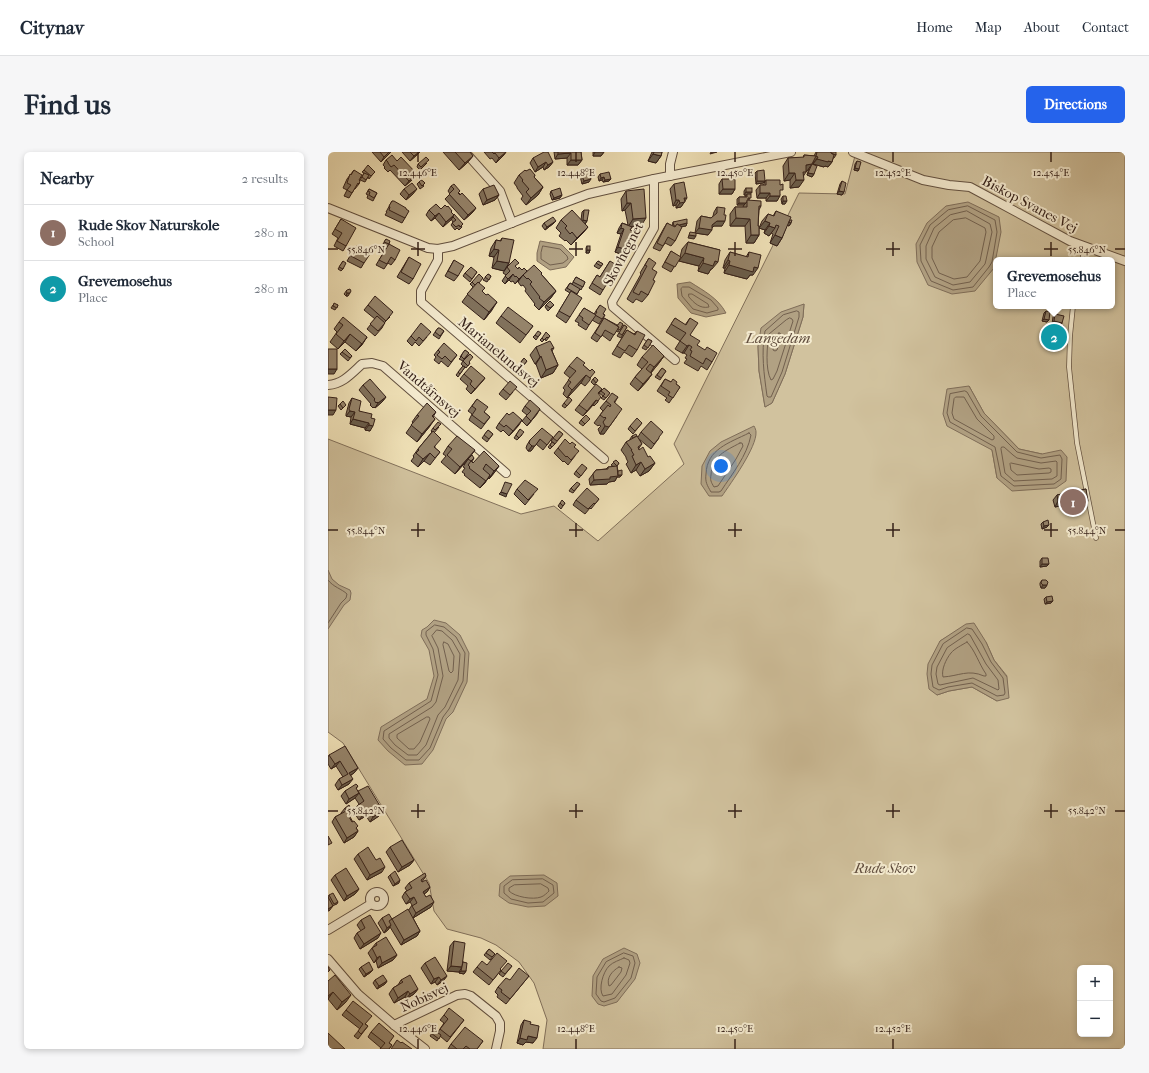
<!DOCTYPE html>
<meta charset="utf-8">
<style>
body{margin:0;font-family:"IM FELL French Canon",serif;background:#f6f6f7;color:#1f2937}
.controls{position:absolute;right:12px;bottom:12px;display:grid;overflow:hidden;border-radius:6px;box-shadow:0 2px 6px #0003}
.controls button{width:36px;height:36px;display:grid;place-items:center;padding:0;border:0;border-bottom:1px solid #e0e1e3;background:#fff;color:#1f2937;font:20px sans-serif}
.you{position:absolute;left:393px;top:314px;width:14px;height:14px;margin:-10px;border:3px solid #fff;border-radius:50%;background:#1a73e8;box-shadow:0 0 0 6px #1a73e833}
.badge{display:grid;place-items:center;width:26px;height:26px;border-radius:50%;background:#2563eb;color:#fff;font-size:13px;font-weight:700}
.pin{position:absolute;translate:-50% -50%;border:2px solid #fff;box-shadow:0 1px 4px #0006}
.popup{position:absolute;left:665px;top:105px;width:122px;height:52px;box-sizing:border-box;display:grid;place-content:center;border-radius:6px;background:#fff;filter:drop-shadow(0 1px 3px #0005);font-size:13px;white-space:nowrap;color:#747a83}
.popup b{font-size:15px;color:#1f2937}
.popup::after{content:'';position:absolute;left:50%;top:100%;margin-left:-8px;border:8px solid transparent;border-top-color:#fff}
.list{margin:0;padding:0;list-style:none}
h2{display:flex;justify-content:space-between;align-items:center;height:52px;margin:0;padding:0 16px;font-size:17px}
h2 small{font-size:13px;font-weight:400;color:#747a83}
.list li{display:grid;grid-template-columns:26px 1fr auto;gap:12px;align-items:center;box-sizing:border-box;height:56px;padding:0 16px;border-top:1px solid #e0e1e3}
.list b{display:block;font-size:15px;white-space:nowrap}
.list p{margin:0;font-size:13px;white-space:nowrap;color:#747a83}
.list em{font-size:13px;font-style:normal;color:#747a83}
.map{position:relative;flex:none;width:797px;height:897px;overflow:hidden;border-radius:6px}
header{display:flex;align-items:center;gap:24px;box-sizing:border-box;height:56px;padding:0 20px;background:#fff;border-bottom:1px solid #e0e1e3}
header strong{font-size:19px}
nav{display:flex;gap:22px;margin-inline-start:auto;font-size:14px}
.intro{display:flex;align-items:center;justify-content:space-between;box-sizing:border-box;height:96px;padding:0 24px}
h1{margin:0;font-size:28px}
.button{padding:10px 18px;border-radius:6px;background:#2563eb;color:#fff;font-size:14px;font-weight:700}
main{display:flex;gap:24px;padding:0 24px}
aside{flex:1;background:#fff;border-radius:6px;box-shadow:0 2px 6px #0003}
.map>svg:first-child{display:block}
.green{fill:#d1c29e;stroke:#82715c;fill-rule:evenodd}
.water{fill:#b1a183;stroke:#7f6d59}
.lines{fill:none;stroke-linecap:round;stroke-linejoin:round}
.shore{stroke:#72604e;stroke-width:1}
.service-casing{stroke:#635141;stroke-width:5.5}
.minor-casing{stroke:#635141;stroke-width:10}
.service{stroke:#f6edd2;stroke-width:4}
.minor{stroke:#f6edd2;stroke-width:8}
.wall{fill:#81725d;stroke:#342019}
.shaded-wall{fill:#695d4c;stroke:#342019}
.building{fill:#96856c;stroke:#342019}
.ticks{fill:none;stroke:#342019;stroke-width:1.5}
.labels{text-anchor:middle;stroke-width:4;stroke-linejoin:round;paint-order:stroke}
.street-label{font-size:14px;fill:#342019;stroke:#f6edd2}
.park-label{font-size:14px;font-style:italic;fill:#5b483a;stroke:#f6edd2}
.water-label{font-size:15px;font-style:italic;fill:#604d3e;stroke:#f6edd2}
.ticks-label{font-size:10px;text-anchor:middle;fill:#342019;stroke:#f6edd2;stroke-width:4;stroke-linejoin:round;paint-order:stroke}
</style>
<header>
<strong>Citynav</strong>
<nav><a>Home</a><a>Map</a><a>About</a><a>Contact</a></nav>
</header>
<div class="intro"><h1>Find us</h1><a class="button">Directions</a></div>
<main>
<aside>
<h2>Nearby<small>2 results</small></h2>
<ul class="list">
<li><span class="badge" style="background:#8d6e63">1</span><div><b>Rude Skov Naturskole</b><p>School</p></div><em>280 m</em></li>
<li><span class="badge" style="background:#0f9aa8">2</span><div><b>Grevemosehus</b><p>Place</p></div><em>280 m</em></li>
</ul>
</aside>
<div class="map">
<svg width="797" height="897" viewBox="0 0 797 897">
<rect width="100%" height="100%" fill="#f1e3b9"/>
<filter id="stains"><feTurbulence type="fractalNoise" baseFrequency=".005" numOctaves="4"/><feColorMatrix values="0 0 0 0 .2 0 0 0 0 .09 0 0 0 0 .02 0 0 0 .5 -.17"/></filter>
<radialGradient id="worn" r=".72"><stop offset=".6" stop-color="#630" stop-opacity="0"/><stop offset="1" stop-color="#630" stop-opacity=".3"/></radialGradient>
<!-- green -->
<path class="green" d="M528,0h269v897h-582l4,-29 -13,-37 -15,-21 -23,-17 -15,-7 -34,-9 -13,-18 -5,-28 -86,-140 -15,-11v-293l193,75 33,-8 44,35 86,-77 -10,-20 125,-251 46,1zM668,108h116v46h-116zM476,152l-1,13 -18,57 -13,29 -7,4 -6,-36 -1,-25zM641,234l15,27 35,36 23,5 -45,24 -5,-28zM624,482l34,8 8,18 13,16 -10,25 -25,-14 -23,4 -12,4 3,-54zM752,816h30v66h-30z"/>
<!-- water -->
<g class="water">
<polygon points="640,50 671,65 673,80 666,116 647,139 624,142 600,133 589,110 588,92 599,71 618,54"/>
<polygon points="212,89 234,93 246,105 238,115 222,118 209,109 209,101"/>
<path d="M362,130c14,9 28,16 36,31l-20,4 -15,-4 -13,-15 -1,-14z"/>
<polygon points="476,152 475,165 457,222 444,251 437,255 431,219 430,194 433,176 453,160"/>
<polygon points="641,234 656,261 691,297 714,302 733,298 739,305 738,329 728,336 684,339 669,326 664,298 619,274 615,262 619,237"/>
<path d="M426,274c1,2 2,4 2,6 1,15 -25,51 -34,64h-13l-8,-12 1,-18 8,-15 11,-9z"/>
<polygon points="0,418 4,427 11,433 22,438 23,441 22,448 16,453 0,477"/>
<polygon points="106,468 118,471 132,483 141,501 139,530 125,560 118,567 105,598 94,612 77,613 60,599 50,588 53,575 99,547 106,524 101,498 93,484 94,478 99,475"/>
<polygon points="646,471 658,490 666,508 679,525 681,546 669,549 644,535 621,539 609,543 601,537 599,522 600,512 612,489 638,472"/>
<polygon points="216,723 229,731 230,744 217,754 200,755 181,751 171,744 172,732 182,724"/>
<polygon points="296,796 309,802 312,811 307,827 289,850 276,854 270,852 264,844 265,824 275,807"/>
</g>
<g class="lines">
<!-- shore -->
<g class="shore">
<polygon points="640,54 667,68 669,80 664,110 661,115 645,135 625,138 603,129 593,109 592,93 602,73 620,58"/>
<polygon points="639,59 662,72 664,80 658,108 657,112 642,130 625,133 607,125 598,107 598,94 606,76 622,63"/>
<polygon points="638,66 657,76 658,80 652,109 639,125 626,127 611,121 604,106 604,95 611,80 625,68"/>
<polygon points="215,94 232,97 239,104 240,107 235,111 222,113 213,107 213,101"/>
<polygon points="355,135 361,135 383,148 390,156 390,158 379,161 365,157 354,144 353,137"/>
<path d="M361,142h3l16,10 1,3c-9,2 -15,-4 -20,-10z"/>
<path d="M469,159l2,1v5l-17,55 -11,25h-3l-1,-1c-3,-22 -6,-43 -2,-65l18,-16z"/>
<path d="M462,166l2,1 1,2 -16,50 -4,8 -2,1c-6,-11 -4,-34 -2,-46l17,-14z"/>
<path d="M451,181l2,1 1,1 -5,15 -2,1 -2,-1c0,-7 0,-13 6,-17z"/>
<polygon points="637,239 639,240 653,264 689,300 713,306 732,303 734,307 733,327 726,332 686,334 673,324 667,295 622,270 619,261 622,242"/>
<polygon points="628,245 636,245 649,267 666,284 666,287 664,288 626,267 624,261 626,247"/>
<path d="M421,281l2,2c-4,21 -19,39 -30,56l-2,1h-8c-4,-7 -6,-10 -5,-18 1,-25 23,-31 43,-41z"/>
<path d="M412,291h2l1,3 -7,13 -18,27 -4,1c-3,-5 -4,-7 -3,-12 1,-19 14,-24 29,-32z"/>
<polygon points="674,295 676,295 685,303 689,306 713,311 728,309 729,310 729,324 724,327 686,329 677,321 673,297"/>
<polygon points="683,311 711,317 721,316 723,317 723,320 721,321 689,323 683,318 682,312"/>
<path d="M0,428c5,7 14,9 19,14l-1,4 -5,5 -13,20"/>
<polygon points="107,473 116,475 128,485 137,501 135,529 121,557 115,565 102,596 91,608 78,608 63,596 55,587 56,579 103,549 110,523 105,497 98,483 98,480"/>
<polygon points="639,476 644,477 654,492 663,510 675,526 677,541 676,543 669,544 644,531 620,535 611,538 605,535 603,522 604,513 615,492"/>
<polygon points="109,478 114,479 124,488 132,502 130,528 117,555 110,563 98,593 89,603 80,603 67,593 61,586 61,582 104,555 108,550 115,524 110,496 104,484"/>
<polygon points="640,482 642,483 658,512 670,528 671,537 670,538 645,526 612,533 610,532 608,522 609,515 619,496"/>
<polygon points="116,490 120,492 126,504 125,519 123,521 121,519 115,493"/>
<path d="M639,490c8,8 12,22 19,32v2h-2c-16,-7 -25,0 -41,1 -2,-7 3,-18 8,-24 3,-4 11,-8 16,-11z"/>
<polygon points="99,565 101,565 102,567 92,590 86,597 81,597 69,586 69,583"/>
<polygon points="215,727 225,733 226,741 215,750 200,751 183,747 176,741 176,734 184,728"/>
<path d="M213,732l7,4 1,3c-2,2 -5,5 -8,6 -8,3 -26,0 -32,-6v-3l5,-3z"/>
<polygon points="296,801 305,804 307,811 303,826 287,846 276,850 273,849 268,842 269,825 278,810"/>
<path d="M296,806l5,2 1,3 -4,12 -14,19 -9,2c-5,-7 0,-24 6,-30 4,-4 11,-6 15,-8z"/>
<path d="M291,815l3,1 -1,4 -10,13 -2,1c-3,-8 3,-15 10,-19z"/>
</g>
<defs>
<g id="service">
<polyline points="754,108 757,95"/>
<polyline points="745,154 742,184 741,215 749,291 768,386"/>
</g>
<g id="minor">
<polyline points="137,0 172,39 184,71"/>
<polyline points="525,0 595,28 621,33 642,35 742,89 797,109"/>
<polyline points="342,24 342,12 345,0"/>
<polyline points="326,27 326,76 284,150 285,155 347,208"/>
<polyline points="0,56 100,96 110,97 125,94 214,59 260,42 326,27 463,0"/>
<polyline points="110,97 110,108 93,139 93,150 276,307"/>
<path d="M0,233c15,-1 24,-12 34,-21l10,-1 11,3 123,107"/>
<circle cx="49" cy="747" r="7"/>
<polyline points="0,778 43,752"/>
<polyline points="0,807 30,842 66,873 97,897"/>
<polyline points="66,873 129,843 137,842 143,844 168,864 172,871 172,879 168,897"/>
</g>
</defs>
<!-- service casing -->
<use href="#service" class="service-casing"/>
<!-- minor casing -->
<use href="#minor" class="minor-casing"/>
<!-- service -->
<use href="#service" class="service"/>
<!-- minor -->
<use href="#minor" class="minor"/>
</g>
<!-- wall -->
<g class="wall">
<polygon points="44,0 63,0 53,10"/>
<polygon points="74,0 92,0 90,2 82,9"/>
<polygon points="115,0 142,0 145,4 139,11 131,18"/>
<polygon points="156,0 178,0 175,4 168,11 164,6 162,7"/>
<polygon points="226,0 253,0 254,8 250,13 239,13 239,6 227,7"/>
<polygon points="265,0 276,0 273,4 265,4"/>
<polygon points="324,0 334,0 333,4 328,11 320,9"/>
<polygon points="488,0 506,0 508,3 506,6 505,6 504,10 500,15 497,14 496,15 485,12 486,10 485,10 484,12 486,22 484,25 479,23 481,16 476,23 471,35 462,36 462,28 456,29 455,14 460,6 475,6 476,3 486,4"/>
<polygon points="205,6 225,10 221,15 216,18 215,15 207,20 202,11"/>
<polygon points="58,8 69,9 89,22 85,27 77,34 62,18 60,20 56,16 57,15 55,13"/>
<polygon points="529,9 531,17 530,19 526,18 527,12"/>
<polygon points="99,11 92,18 89,15 90,12"/>
<polygon points="26,18 31,28 31,32 27,37 27,36 21,46 16,44 19,38 15,36 19,27"/>
<polygon points="36,18 45,22 41,27 40,25 37,30 32,28 36,21 34,20"/>
<polygon points="198,19 207,23 206,25 215,35 210,43 198,53 193,47 195,44 189,36 189,35 186,31 191,23"/>
<polygon points="429,19 437,29 435,31 428,32 427,21"/>
<polygon points="253,21 261,30 254,32 252,24"/>
<polygon points="272,22 283,27 281,29 275,30 274,28 271,29 270,25"/>
<polygon points="394,27 407,37 404,42 391,42 391,32"/>
<polygon points="438,28 452,42 449,49 438,49 438,46 429,46 428,38 432,33 435,33"/>
<polygon points="514,29 516,40 514,43 509,42 512,32"/>
<polygon points="91,30 96,34 92,37 89,32"/>
<polygon points="346,32 357,49 353,55 348,56 348,53 345,54 342,37"/>
<polygon points="123,34 148,56 144,61 136,68 117,47 122,42 120,39"/>
<polygon points="418,36 422,42 421,49 433,54 431,58 430,74 431,76 434,69 440,62 445,64 448,59 462,68 463,71 461,74 459,73 454,86 449,94 442,91 445,82 443,81 441,84 436,81 437,78 431,76 431,83 426,91 418,91 417,74 402,74 402,62 407,55 415,55 416,53 409,53 409,47 411,45 417,45 418,43 416,43 416,39"/>
<polygon points="41,37 49,41 45,49 39,46 40,43 38,42"/>
<polygon points="76,37 85,42 78,48 72,42"/>
<polygon points="155,37 171,43 167,48 155,53 151,42"/>
<polygon points="223,39 234,43 232,46 224,48 222,42"/>
<polygon points="298,39 313,74 304,75 302,78 299,104 287,100 293,82 289,81 291,76 294,71 300,73 297,58 294,59 293,47"/>
<polygon points="455,44 457,52 454,52 453,47"/>
<polygon points="64,49 78,57 77,66 74,71 57,63 59,60 58,60"/>
<polygon points="389,55 394,74 386,74 384,76 380,83 367,81 369,69 373,64 383,66 385,64 386,60"/>
<polygon points="113,57 123,60 134,75 131,78 129,76 127,78 123,73 125,70 123,67 115,75 107,66 103,69 98,63 101,58"/>
<polygon points="256,58 259,69 257,72 256,71 260,75 254,82 243,93 238,88 237,89 231,84 233,81 228,76 233,68 253,68 254,60"/>
<polygon points="13,67 18,94 15,99 6,94 10,86 4,82"/>
<polygon points="345,70 359,71 358,74 354,74 347,89 343,94 337,91 332,99 325,96 336,76 339,71 344,74"/>
<polygon points="216,71 226,71 217,78 214,74"/>
<polygon points="174,86 181,111 176,119 164,116 166,105 161,104 163,96 168,88 172,89"/>
<polygon points="58,87 61,92 67,108 63,113 60,111 56,117 48,113 59,95 55,92"/>
<polygon points="360,90 392,98 384,117 383,117 380,122 370,119 371,114 351,109 352,105 343,120 334,115 343,99 352,105 354,97"/>
<polygon points="28,94 36,111 33,116 19,109"/>
<polygon points="259,94 262,98 261,101 258,101 258,96"/>
<polygon points="402,100 418,105 421,100 425,123 422,123 419,127 396,121 397,116 395,116 397,108"/>
<polygon points="81,105 85,127 81,132 69,125"/>
<polygon points="321,106 324,117 325,128 320,143 314,150 308,147 305,151 299,147 313,122 312,121"/>
<polygon points="126,108 130,124 126,129 117,124"/>
<polygon points="15,109 15,117 13,119 10,117"/>
<polygon points="270,109 275,112 271,117 266,114"/>
<polygon points="282,109 275,138 272,143 261,136 269,123 272,125"/>
<polygon points="179,115 188,115 190,117 194,118 213,122 228,139 222,147 211,158 206,153 207,152 197,139 198,137 195,133 193,134 190,130 192,127 187,132 185,129 183,130 181,128 177,132 174,129 178,123 175,121"/>
<polygon points="149,120 142,130 135,124 137,121"/>
<polygon points="160,122 163,124 159,130 155,128"/>
<polygon points="248,125 257,130 253,138 252,137 249,142 242,165 238,171 228,164 242,141 237,138 242,131 244,132"/>
<polygon points="144,130 151,131 154,139 164,158 156,168 134,150 145,135 142,132"/>
<polygon points="19,138 20,144 18,144 16,142"/>
<polygon points="5,153 10,153 7,158 3,156"/>
<polygon points="40,153 62,165 57,170 54,176 47,184 39,177 47,167 36,158"/>
<polygon points="218,153 226,153 220,159 217,155"/>
<polygon points="272,153 275,162 277,163 271,172 264,168 258,178 250,173 251,171 247,169 256,156 266,162"/>
<polygon points="718,159 721,168 719,170 714,169 716,161"/>
<polygon points="727,162 734,171 733,173 724,172 725,165"/>
<polygon points="173,164 205,174 192,191 168,171"/>
<polygon points="276,166 289,173 295,172 290,180 288,179 282,189 274,183 269,190 263,186"/>
<polygon points="347,166 357,173 362,166 362,183 369,193 384,210 379,218 373,214 370,219 356,211 359,207 357,206 359,203 356,201 354,201 347,197 352,189 338,180"/>
<polygon points="11,170 39,185 28,199 17,190 10,197 2,190 9,180 6,177"/>
<polygon points="726,172 730,192 720,190 722,177"/>
<polygon points="296,173 299,175 293,186 289,184"/>
<polygon points="110,176 116,179 111,187 105,183"/>
<polygon points="299,178 306,182 309,179 309,198 304,205 296,200 292,206 284,202"/>
<polygon points="213,181 208,188 205,185 207,183"/>
<polygon points="83,184 99,185 91,194 87,190 84,194 79,189"/>
<polygon points="222,184 218,189 217,187 214,190 212,188 214,186"/>
<polygon points="320,187 324,189 318,198 314,196"/>
<polygon points="208,195 226,196 224,199 230,213 225,221 213,226 208,212 207,212 202,203"/>
<polygon points="17,197 24,204 20,209 12,202"/>
<polygon points="110,198 129,203 120,215 113,209 111,212 106,208 108,205 106,203"/>
<polygon points="137,198 141,201 135,209 131,207 133,205 132,205"/>
<polygon points="336,204 331,211 323,221 324,222 319,229 310,239 302,232 307,225 314,217 309,213 314,205"/>
<polygon points="196,206 199,209 192,218 189,215"/>
<polygon points="135,209 141,210 142,211 138,216 136,214 137,215 130,225 128,223 135,214 133,212"/>
<polygon points="255,213 262,219 264,217 262,228 257,234 253,231 239,246 235,242 237,238 235,236 242,226 236,221 241,214"/>
<polygon points="334,216 338,219 332,228 327,225"/>
<polygon points="136,222 157,226 143,242 138,237 140,234 132,227"/>
<polygon points="265,227 270,228 266,233 263,230"/>
<polygon points="337,227 343,230 348,232 352,235 341,251 337,248 339,246 329,239"/>
<polygon points="35,233 58,245 54,250 47,256 46,255 45,256 42,253 43,252 31,238"/>
<polygon points="106,236 109,239 104,245 101,242"/>
<polygon points="276,236 282,241 276,248 273,246 275,244 271,241"/>
<polygon points="175,237 185,240 178,248 171,242"/>
<polygon points="274,237 270,242 270,250 266,254 265,253 255,264 247,258 251,253"/>
<polygon points="290,245 287,250 276,282 272,282 270,277 273,274 271,273 270,274 266,271 275,259 272,256 278,249"/>
<polygon points="24,246 31,259 43,266 42,279 37,278 37,276 22,272 23,265 18,264 18,262 21,251"/>
<polygon points="149,247 156,260 162,265 153,277 141,268 144,262 140,259"/>
<polygon points="244,248 237,256 234,254 236,251"/>
<polygon points="12,252 18,253 13,258 10,254"/>
<polygon points="197,254 209,262 199,274 194,269 199,263 194,259"/>
<polygon points="108,260 105,265 102,274 89,290 78,281 85,271 84,270 89,263"/>
<polygon points="181,263 191,273 181,284 175,278 173,280 168,276 171,271"/>
<polygon points="253,268 260,269 255,274 251,271"/>
<polygon points="314,271 305,282 300,277 302,274"/>
<polygon points="111,275 106,281 107,296 112,300 102,313 96,309 90,315 83,309 86,305 85,304 90,297 104,280 103,279 105,276"/>
<polygon points="192,277 194,283 189,288 186,286"/>
<polygon points="160,278 165,282 159,290 154,286"/>
<polygon points="231,279 235,282 227,292 223,289"/>
<polygon points="313,280 331,286 323,297 311,287 314,292 311,296 311,298 327,311 321,319 312,324 308,318 303,321 298,312 300,310 298,306 298,305 293,298 298,290 302,288 302,287 304,284 309,284 310,285"/>
<polygon points="225,285 215,298 208,292 203,299 200,299 198,296 199,293 202,288"/>
<polygon points="224,290 227,292 222,297 220,295"/>
<polygon points="120,294 142,305 127,322 113,310 118,304 115,302"/>
<polygon points="246,295 247,304 240,313 236,309 235,310 226,301 230,296"/>
<polygon points="146,306 144,310 145,311 171,314 166,321 161,327 160,326 152,336 136,323 137,322 134,320 137,316 135,315 140,307"/>
<polygon points="288,308 291,311 289,314 290,319 294,323 292,325 289,325 287,329 281,330 279,332 262,333 261,327 268,318 278,317 280,315 286,315 283,313"/>
<polygon points="259,316 251,326 246,322 248,319"/>
<polygon points="252,332 245,341 241,339 243,336"/>
<polygon points="189,337 206,342 197,353 186,342"/>
<polygon points="758,337 757,354 741,357 741,352 727,355 725,348 729,343"/>
<polygon points="271,347 263,357 262,356 257,362 245,353 248,348"/>
<polygon points="232,351 237,351 233,357 230,354"/>
<polygon points="715,370 721,373 719,375 714,377 713,372"/>
<polygon points="714,406 721,412 719,414 712,415 712,409"/>
<polygon points="714,428 719,433 717,436 713,436 712,433 712,431"/>
<polygon points="718,445 725,449 723,451 717,452 716,447"/>
<polygon points="1,603 30,616 26,621 23,623 21,632 10,638 7,633 11,627 15,625 8,614 3,617 0,612 0,605"/>
<polygon points="30,634 28,637 30,640 51,664 42,670 38,664 31,668 25,659 29,654 31,652 27,646 18,652 13,644 17,639"/>
<polygon points="17,656 30,679 26,685 16,691 4,670 7,665 13,662 13,661"/>
<polygon points="62,695 86,708 82,713 70,720 58,700"/>
<polygon points="30,702 54,720 39,728 26,707"/>
<polygon points="7,723 31,737 27,742 16,749 3,728"/>
<polygon points="62,723 71,731 65,734 60,725"/>
<polygon points="98,724 94,730 102,735 99,740 96,742 103,755 85,766 92,779 89,784 73,793 62,775 60,778 56,781 50,771 54,766 64,767 80,759 84,753 82,750 78,752 74,745 77,740 79,739 77,736 81,731"/>
<polygon points="1,743 10,750 9,752 4,754 1,759 0,745"/>
<polygon points="33,768 50,786 32,797 26,786 29,781 33,779 29,773"/>
<polygon points="126,789 135,810 138,819 136,822 131,821 132,819 131,820 119,819 122,794"/>
<polygon points="48,791 69,803 65,808 50,816 48,809 46,811 40,801"/>
<polygon points="161,797 167,802 162,808 156,803"/>
<polygon points="97,811 119,824 115,829 109,833 107,830 103,832 93,816"/>
<polygon points="159,813 172,818 169,823 161,833 145,820 149,815"/>
<polygon points="184,814 175,825 171,822 173,819"/>
<polygon points="33,815 45,818 43,820 36,825 31,817"/>
<polygon points="201,824 178,852 169,845 170,843 167,840 170,835 182,828"/>
<polygon points="47,828 59,829 57,832 49,837 45,831"/>
<polygon points="73,828 90,837 86,842 78,847 77,845 66,851 61,842 65,836 70,833"/>
<polygon points="0,829 18,850 9,858 0,847"/>
<polygon points="18,858 40,874 30,887 26,884 32,877 14,863"/>
<polygon points="116,863 136,868 119,890 112,884 109,889 102,884 106,878 110,880 116,871 112,868"/>
<polygon points="196,868 202,872 205,891 198,890 195,893 189,891 193,873"/>
<polygon points="43,880 64,893 61,897 52,897 53,896 40,885"/>
<polygon points="155,889 149,897 120,897 123,892"/>
</g>
<!-- shaded-wall -->
<g class="shaded-wall">
<polygon points="61,0 63,0 53,10 56,5"/>
<polygon points="91,0 92,0 90,2 82,9 86,4"/>
<polygon points="178,0 175,4 168,11 171,6"/>
<polygon points="267,0 276,0 273,4 265,4"/>
<polygon points="383,0 389,0 382,2"/>
<polygon points="243,1 239,6 227,7 230,2"/>
<polygon points="325,2 333,4 328,11 320,9"/>
<polygon points="145,4 139,11 131,18 137,11"/>
<polygon points="488,4 490,5 486,10 484,9"/>
<polygon points="489,7 500,9 504,10 500,15 497,14 496,15 485,12"/>
<polygon points="243,8 254,8 250,13 239,13"/>
<polygon points="218,10 215,15 207,20 210,15"/>
<polygon points="225,10 221,15 216,18 220,13"/>
<polygon points="484,12 479,19 472,20 478,13"/>
<polygon points="527,16 531,17 530,19 526,18"/>
<polygon points="461,21 467,21 462,28 456,29"/>
<polygon points="480,21 486,22 484,25 479,23"/>
<polygon points="89,22 85,27 77,34 81,29"/>
<polygon points="276,25 274,28 271,29 273,26"/>
<polygon points="263,27 261,30 254,32 256,29"/>
<polygon points="283,27 281,29 275,30 277,28"/>
<polygon points="468,28 476,28 471,35 462,36"/>
<polygon points="429,29 437,29 435,31 428,32"/>
<polygon points="215,35 210,43 198,53 203,46"/>
<polygon points="89,37 85,42 78,48 81,43"/>
<polygon points="395,37 407,37 404,42 391,42"/>
<polygon points="511,39 516,40 514,43 509,42"/>
<polygon points="418,40 424,40 422,43 416,43"/>
<polygon points="432,41 442,41 438,46 429,46"/>
<polygon points="171,43 167,48 155,53 159,48"/>
<polygon points="234,43 232,46 224,48 226,46"/>
<polygon points="442,44 452,44 449,49 438,49"/>
<polygon points="356,46 359,46 353,55 348,56"/>
<polygon points="348,48 351,48 348,53 345,54"/>
<polygon points="455,49 459,49 457,52 454,52"/>
<polygon points="299,51 303,51 297,58 294,59"/>
<polygon points="411,51 418,51 416,53 409,53"/>
<polygon points="148,56 144,61 136,68 140,63"/>
<polygon points="111,61 107,66 103,69 107,64"/>
<polygon points="126,63 123,68 115,75 118,70"/>
<polygon points="318,66 313,74 300,75 305,67"/>
<polygon points="408,66 422,67 417,74 402,74"/>
<polygon points="255,68 259,69 257,72 253,71"/>
<polygon points="228,69 226,71 217,78 219,75"/>
<polygon points="389,69 397,69 394,74 386,74 382,77 384,78 380,83 367,81 371,76 384,73"/>
<polygon points="437,69 442,71 437,78 431,76"/>
<polygon points="456,69 463,71 461,74 455,71"/>
<polygon points="359,71 358,74 346,76 348,74"/>
<polygon points="441,74 447,76 441,84 436,81"/>
<polygon points="260,75 254,82 243,93 249,86"/>
<polygon points="293,76 296,77 293,82 289,81"/>
<polygon points="361,83 368,84 366,87 360,86"/>
<polygon points="423,83 431,83 426,91 418,91"/>
<polygon points="447,83 454,86 449,94 442,91"/>
<polygon points="290,95 303,99 299,104 287,100"/>
<polygon points="166,97 171,98 166,105 161,104"/>
<polygon points="259,98 262,98 261,101 258,101"/>
<polygon points="357,101 376,106 371,114 351,109"/>
<polygon points="400,108 402,109 397,116 395,116"/>
<polygon points="169,109 181,111 176,119 164,116"/>
<polygon points="387,109 390,110 384,117 383,117 380,122 370,119 375,111"/>
<polygon points="401,113 426,115 430,116 425,123 422,123 419,127 396,121"/>
<polygon points="185,122 181,128 177,132 180,127"/>
<polygon points="195,123 192,127 187,132 191,127"/>
<polygon points="228,139 222,147 211,158 216,150"/>
<polygon points="19,141 22,141 20,144 18,144"/>
<polygon points="169,150 164,158 156,168 161,160"/>
<polygon points="716,167 721,168 719,170 714,169"/>
<polygon points="726,169 734,171 733,173 724,172"/>
<polygon points="22,182 17,190 10,197 16,189"/>
<polygon points="39,185 34,193 28,199 34,192"/>
<polygon points="723,185 734,187 730,192 720,190"/>
<polygon points="361,193 356,201 354,201 359,194"/>
<polygon points="213,204 208,212 207,212 212,205"/>
<polygon points="336,204 331,211 321,223 326,215"/>
<polygon points="230,213 225,221 213,226 218,218"/>
<polygon points="0,217 9,217 6,222 0,222"/>
<polygon points="324,222 319,229 310,239 315,232"/>
<polygon points="258,223 253,231 239,246 244,238"/>
<polygon points="157,226 153,231 143,242 147,237"/>
<polygon points="58,245 54,250 47,256 50,251"/>
<polygon points="268,248 265,253 255,264 259,259"/>
<polygon points="212,257 209,262 199,274 203,269"/>
<polygon points="0,258 8,258 5,263 0,263"/>
<polygon points="22,259 27,260 23,265 18,264"/>
<polygon points="289,264 276,282 272,282 277,274"/>
<polygon points="25,267 41,271 37,276 22,272"/>
<polygon points="107,267 102,274 89,290 94,282"/>
<polygon points="194,268 191,273 181,284 185,279"/>
<polygon points="41,273 45,274 42,279 37,278"/>
<polygon points="212,287 203,299 200,299 204,294"/>
<polygon points="147,298 142,305 127,322 132,315"/>
<polygon points="102,301 96,309 90,315 95,307"/>
<polygon points="313,310 308,318 303,321 308,313"/>
<polygon points="327,311 321,319 312,324 317,317"/>
<polygon points="171,314 166,321 161,327 166,319"/>
<polygon points="162,323 157,331 152,336 158,329"/>
<polygon points="290,323 294,323 292,325 289,325 287,329 281,330 279,332 262,333 266,328"/>
<polygon points="173,340 179,342 178,345 171,342"/>
<polygon points="744,347 741,352 727,355 730,349"/>
<polygon points="760,349 757,354 741,357 745,352"/>
<polygon points="721,373 719,375 714,377 716,374"/>
<polygon points="714,412 721,412 719,414 712,415"/>
<polygon points="715,433 719,433 717,436 713,436"/>
<polygon points="725,449 723,451 717,452 719,450"/>
<polygon points="12,609 8,614 3,617 7,612"/>
<polygon points="30,616 26,621 18,626 21,621"/>
<polygon points="25,627 21,632 10,638 14,633"/>
<polygon points="31,641 27,646 18,652 21,647"/>
<polygon points="42,659 38,664 31,668 35,663"/>
<polygon points="55,659 51,664 42,670 45,665"/>
<polygon points="30,679 26,685 16,691 19,686"/>
<polygon points="86,708 82,713 70,720 74,715"/>
<polygon points="57,715 54,720 39,728 42,723"/>
<polygon points="72,728 71,731 65,734 67,732"/>
<polygon points="102,735 99,740 91,745 95,740"/>
<polygon points="31,737 27,742 16,749 19,744"/>
<polygon points="86,745 82,750 78,752 82,747"/>
<polygon points="106,750 103,755 85,766 88,761"/>
<polygon points="5,754 1,759 0,759 0,757"/>
<polygon points="63,773 60,778 56,781 59,776"/>
<polygon points="92,779 89,784 73,793 76,788"/>
<polygon points="53,781 50,786 32,797 36,792"/>
<polygon points="69,803 65,808 50,816 54,811"/>
<polygon points="52,804 48,809 46,811 49,806"/>
<polygon points="123,814 134,815 131,820 119,819"/>
<polygon points="45,818 43,820 36,825 38,822"/>
<polygon points="133,819 138,819 136,822 131,821"/>
<polygon points="119,824 115,829 109,833 113,828"/>
<polygon points="111,825 107,830 103,832 106,827"/>
<polygon points="59,829 57,832 49,837 51,834"/>
<polygon points="90,837 86,842 78,847 82,842"/>
<polygon points="80,839 77,845 66,851 70,846"/>
<polygon points="5,840 0,847 0,844"/>
<polygon points="23,843 18,850 9,858 14,850"/>
<polygon points="200,884 209,886 205,891 198,890 195,893 189,891 192,886"/>
</g>
<!-- building -->
<g class="building">
<polygon points="52,0 61,0 56,5"/>
<polygon points="82,0 91,0 86,4"/>
<polygon points="127,0 142,0 145,4 137,11"/>
<polygon points="164,0 178,0 171,6 167,1 166,2"/>
<polygon points="216,0 220,0 225,10 220,13 218,10 210,15 205,6"/>
<polygon points="230,0 253,0 254,8 243,8 243,1 230,2"/>
<polygon points="326,0 334,0 333,4 325,2"/>
<polygon points="489,0 503,0 503,1 506,3 504,10 500,9 500,10 489,7 490,5 488,4"/>
<polygon points="503,0 508,0 508,3 503,1"/>
<polygon points="64,3 69,9 73,5 89,22 81,29 66,13 63,15 60,11 60,10 58,8"/>
<polygon points="476,3 488,4 484,12 478,13 478,20 475,20 476,28 468,28 467,21 461,21 460,6 476,5"/>
<polygon points="98,5 101,8 93,15 90,12"/>
<polygon points="529,9 533,10 531,17 527,16"/>
<polygon points="484,12 489,14 486,22 480,21"/>
<polygon points="40,13 47,20 43,24 36,18"/>
<polygon points="202,17 207,23 206,25 215,35 203,46 198,40 201,37 194,29 195,28 191,23 197,18 198,19"/>
<polygon points="26,18 34,23 31,28 32,29 31,32 30,31 24,41 19,38 23,33 19,31 22,22 23,23"/>
<polygon points="436,18 437,29 429,29 429,19"/>
<polygon points="260,19 263,27 256,29 253,21"/>
<polygon points="281,20 283,27 277,28 276,25 273,26 272,22"/>
<polygon points="36,21 41,23 38,28 34,25"/>
<polygon points="394,27 407,27 407,37 395,37"/>
<polygon points="93,28 95,29 97,31 94,34 91,30"/>
<polygon points="438,28 452,28 452,33 455,32 455,38 452,38 452,44 442,44 442,41 432,41 432,33 438,33"/>
<polygon points="514,29 518,31 516,40 511,39"/>
<polygon points="356,30 359,46 356,46 357,50 352,51 351,48 348,48 346,32"/>
<polygon points="84,31 89,37 81,43 76,37"/>
<polygon points="126,32 132,39 130,41 132,43 134,41 148,56 140,63 121,42 126,37 123,34"/>
<polygon points="166,33 171,43 159,48 155,37"/>
<polygon points="232,36 234,43 226,46 223,39"/>
<rect x="418" y="36" width="6" height="4"/>
<polygon points="41,37 49,41 46,46 41,43 42,40 40,39"/>
<polygon points="316,37 318,66 305,67 303,51 299,51 298,39"/>
<polygon points="419,42 423,42 423,46 420,46 420,48 418,51 411,51 411,45 419,45"/>
<polygon points="455,44 458,44 459,49 455,49"/>
<polygon points="419,48 433,49 433,54 431,54 430,74 431,74 431,83 423,83 422,67 408,66 407,55 419,55"/>
<polygon points="64,49 66,49 78,56 78,57 81,59 77,66 61,58 62,55 61,54"/>
<polygon points="108,52 113,57 117,53 119,55 120,54 124,59 123,60 126,63 118,70 111,61 107,64 101,58"/>
<polygon points="389,55 397,56 396,63 398,63 397,69 389,69 384,73 384,78 371,76 373,64 383,66 389,61"/>
<polygon points="244,58 260,75 249,86 244,80 242,82 237,76 239,74 233,68"/>
<polygon points="256,58 261,58 259,69 255,68"/>
<polygon points="448,59 463,65 454,86 447,83 451,74 448,73 447,76 441,74 442,71 437,69 440,62 446,64"/>
<polygon points="126,62 135,72 132,75 131,73 128,75 124,71 128,68 125,65"/>
<polygon points="225,65 228,69 219,75 216,71"/>
<polygon points="13,67 28,76 18,94 9,89 14,81 7,77"/>
<polygon points="359,67 359,71 351,73 349,72 348,74 346,74 345,70"/>
<polygon points="462,68 464,68 463,71 461,70"/>
<polygon points="294,71 304,75 302,78 308,80 303,92 305,92 303,99 290,95 296,77 293,76"/>
<polygon points="339,71 347,75 349,72 354,75 347,89 340,85 335,94 329,91"/>
<polygon points="362,80 368,81 368,84 361,83"/>
<polygon points="174,86 186,88 181,111 169,109 171,98 166,97 168,88 173,89"/>
<polygon points="58,87 62,89 61,92 56,90"/>
<polygon points="360,90 392,98 390,110 387,109 385,114 375,111 376,106 357,101"/>
<polygon points="61,92 72,98 67,108 63,105 59,112 51,108"/>
<polygon points="28,94 42,102 36,111 23,104"/>
<rect x="259" y="94" width="3" height="4"/>
<polygon points="343,99 353,105 347,115 337,110"/>
<polygon points="402,100 420,105 421,100 433,103 430,116 426,115 425,120 401,113 402,109 400,108"/>
<polygon points="81,105 93,112 85,127 73,120"/>
<polygon points="321,106 328,111 324,117 329,120 325,128 327,129 320,143 313,139 311,143 305,140 319,114 317,113"/>
<polygon points="187,107 191,111 187,114 190,117 191,115 194,118 196,116 199,119 191,127 188,124 187,125 185,122 180,127 177,124 182,119 179,115"/>
<polygon points="126,108 136,114 130,124 120,119"/>
<polygon points="15,109 18,111 15,117 11,115"/>
<polygon points="270,109 275,112 273,114 268,111"/>
<polygon points="282,109 290,114 275,138 264,131 269,123 272,125"/>
<polygon points="206,113 214,121 213,122 228,139 216,150 211,146 212,145 202,132 204,130 200,126 199,127 195,123"/>
<polygon points="143,115 149,120 144,127 137,121"/>
<polygon points="151,122 155,126 151,131 150,130 147,133 144,130"/>
<polygon points="160,122 163,124 161,128 157,125"/>
<polygon points="248,125 257,130 255,135 245,130"/>
<polygon points="150,130 157,136 154,139 158,143 160,142 169,150 161,160 139,142"/>
<polygon points="242,131 252,137 249,142 239,136"/>
<polygon points="22,137 23,139 22,141 19,141 18,139 19,138"/>
<polygon points="243,139 254,146 242,165 231,159"/>
<polygon points="47,144 65,160 58,169 40,153"/>
<polygon points="222,149 226,153 222,156 218,153"/>
<polygon points="6,151 10,153 9,156 5,154"/>
<polygon points="272,153 278,157 275,162 277,163 274,167 267,163 269,160 268,159"/>
<polygon points="180,155 205,174 198,183 173,164"/>
<polygon points="256,156 268,163 261,173 254,168 255,166 251,163"/>
<polygon points="718,159 722,160 721,168 716,167"/>
<polygon points="727,162 736,164 734,171 726,169"/>
<polygon points="49,164 57,171 50,179 42,172"/>
<polygon points="15,165 39,185 34,192 22,182 16,189 8,182 15,173 11,170"/>
<polygon points="276,166 291,175 286,183 277,178 273,185 267,181"/>
<polygon points="347,166 358,173 362,166 370,171 362,183 372,189 369,193 377,198 379,195 389,201 384,210 378,206 375,212 362,204 364,199 362,198 364,195 361,193 359,194 352,189 358,181 343,172"/>
<polygon points="292,170 295,172 292,178 290,177 291,175 289,174"/>
<polygon points="93,171 103,180 95,189 91,185 88,189 83,184"/>
<polygon points="726,172 736,174 734,187 723,185"/>
<polygon points="296,173 299,175 294,183 291,181"/>
<polygon points="110,176 112,176 116,179 112,184 107,180"/>
<polygon points="299,178 307,183 309,179 317,183 309,198 301,193 297,199 289,194"/>
<polygon points="210,179 213,181 210,185 207,183"/>
<polygon points="218,180 222,184 220,186 219,185 216,188 214,186"/>
<polygon points="320,187 324,189 320,196 316,193"/>
<polygon points="222,189 226,196 223,197 230,213 218,218 213,204 212,205 208,195"/>
<polygon points="116,191 129,203 123,210 117,204 114,207 109,203 112,200 110,198"/>
<polygon points="325,193 336,204 326,215 322,212 318,217 324,222 315,232 307,225 320,210 314,205"/>
<rect x="0" y="197" width="9" height="20"/>
<polygon points="17,197 24,204 22,206 14,200"/>
<polygon points="137,198 141,201 136,207 133,204 134,203 134,202"/>
<polygon points="142,202 145,205 141,210 142,211 140,214 135,209"/>
<polygon points="249,205 257,211 255,213 262,219 264,217 267,220 262,226 258,223 244,238 240,234 243,230 240,228 248,219 241,214"/>
<polygon points="196,206 199,209 194,215 191,213"/>
<polygon points="135,214 137,215 132,222 130,220"/>
<polygon points="143,214 157,226 147,237 142,232 144,229 136,222"/>
<polygon points="334,216 338,219 333,226 329,223"/>
<polygon points="267,225 270,228 268,231 265,227"/>
<polygon points="42,227 58,245 50,251 49,250 48,251 46,248 47,247 35,233"/>
<polygon points="337,227 343,230 345,227 349,230 348,232 352,235 345,246 340,243 342,240 333,234"/>
<polygon points="182,229 189,235 182,243 175,237"/>
<polygon points="268,232 274,237 270,241 273,245 270,249 268,248 259,259 251,253"/>
<polygon points="106,236 109,239 106,242 103,239"/>
<polygon points="276,236 282,241 278,246 275,244 277,242 273,239"/>
<polygon points="284,241 290,245 286,250 294,257 281,275 277,274 275,270 278,266 277,265 276,266 272,263 280,253 282,255 283,253 278,249"/>
<polygon points="0,245 9,246 8,258 0,258"/>
<polygon points="241,245 244,248 239,254 236,251"/>
<polygon points="24,246 33,249 31,259 44,262 43,266 47,267 45,274 41,273 41,271 25,267 27,260 22,259 21,257"/>
<polygon points="149,247 160,255 156,260 162,265 156,272 144,263 148,257 144,254"/>
<polygon points="202,248 212,257 203,269 198,264 203,259 197,254"/>
<polygon points="15,249 18,253 15,256 12,252"/>
<polygon points="99,251 108,260 104,264 107,267 94,282 83,273 91,264 89,263"/>
<polygon points="185,260 194,268 185,279 178,273 176,275 171,271 179,261 181,263"/>
<polygon points="258,263 262,267 257,272 253,268"/>
<polygon points="309,266 314,271 307,279 302,274"/>
<polygon points="323,269 335,280 331,285 331,286 326,292 313,280"/>
<polygon points="110,270 113,272 107,278 105,276"/>
<polygon points="214,276 225,285 219,293 212,287 207,294 204,294 201,291 202,288"/>
<polygon points="192,277 196,280 191,286 188,283"/>
<polygon points="160,278 165,282 161,287 156,283"/>
<polygon points="105,279 113,287 106,295 112,300 107,306 102,301 95,307 88,301 91,298 90,297"/>
<polygon points="231,279 235,282 229,289 225,286"/>
<polygon points="308,282 309,284 305,286 304,284"/>
<polygon points="129,284 147,298 132,315 119,303 124,297 120,294"/>
<polygon points="309,284 314,292 310,295 311,298 315,295 320,305 322,304 327,311 317,317 313,310 308,313 304,304 306,303 303,298 304,298 298,290"/>
<polygon points="237,287 242,292 244,290 248,293 246,295 251,299 243,308 239,304 238,305 230,296"/>
<polygon points="224,290 227,292 224,295 222,293"/>
<polygon points="156,299 171,314 166,319 158,312 155,317 162,323 158,329 141,316 142,315 140,313 143,309 145,311"/>
<polygon points="144,303 146,306 143,309 140,307"/>
<polygon points="288,308 291,311 289,314 285,310"/>
<polygon points="254,312 259,316 253,324 248,319"/>
<polygon points="289,314 290,324 282,325 282,327 266,328 265,322 268,318 280,317 280,315"/>
<polygon points="294,318 294,323 290,323 290,319"/>
<polygon points="197,328 210,337 200,348 189,337"/>
<polygon points="177,330 184,332 179,342 173,340"/>
<polygon points="249,330 252,332 246,339 243,336"/>
<polygon points="259,336 271,347 267,352 266,351 260,357 248,348"/>
<polygon points="758,337 760,349 745,352 744,347 730,349 729,343"/>
<polygon points="234,348 237,351 235,354 232,351"/>
<polygon points="720,368 721,373 716,374 715,370"/>
<polygon points="714,406 720,406 721,412 714,412"/>
<polygon points="714,428 718,428 720,430 719,433 715,433 713,431"/>
<polygon points="724,444 725,449 719,450 718,445"/>
<polygon points="17,594 30,616 21,621 25,627 14,633 11,627 20,622 12,609 7,612 1,603"/>
<polygon points="28,632 30,634 28,636 31,641 21,647 17,639"/>
<polygon points="40,634 55,659 45,665 42,659 35,663 29,654 36,649 30,639"/>
<polygon points="21,653 26,662 21,665 24,670 26,669 30,674 28,676 30,679 19,686 7,665 18,659 17,656"/>
<polygon points="0,684 4,691 0,693"/>
<polygon points="74,688 86,708 74,715 62,695"/>
<polygon points="40,695 48,708 52,706 57,715 42,723 30,702"/>
<polygon points="18,716 31,737 19,744 7,723"/>
<polygon points="67,719 72,728 67,732 62,723"/>
<polygon points="97,721 98,724 93,728 94,730 98,728 102,735 95,740 98,745 102,743 106,750 88,761 84,754 89,751 86,745 82,747 77,740 84,736 81,731"/>
<polygon points="5,741 10,750 6,752 1,743"/>
<polygon points="0,745 5,754 0,757"/>
<polygon points="80,757 92,779 76,788 64,767"/>
<polygon points="61,762 64,767 61,769 63,773 59,776 54,766"/>
<polygon points="42,763 53,781 36,792 29,781 37,776 33,768"/>
<polygon points="58,785 69,803 54,811 52,804 49,806 44,796 49,793 48,791"/>
<polygon points="126,789 137,791 134,815 123,814"/>
<polygon points="161,797 167,802 164,805 158,801"/>
<polygon points="169,801 179,809 172,817 173,818 165,828 149,815 154,809 159,813"/>
<polygon points="107,805 119,824 113,828 111,825 106,827 97,811"/>
<polygon points="41,810 45,818 38,822 33,815"/>
<polygon points="135,810 139,811 138,819 133,819"/>
<polygon points="180,811 184,814 177,822 173,819"/>
<polygon points="0,815 2,818 0,820"/>
<polygon points="191,816 201,824 182,847 173,840 174,838 170,835 178,826 182,828"/>
<polygon points="7,823 23,843 14,850 5,840 0,844 0,829"/>
<polygon points="55,823 59,829 51,834 47,828"/>
<polygon points="82,823 90,837 82,842 80,839 70,846 65,836 75,830 73,828"/>
<polygon points="25,849 44,864 37,872 40,874 33,882 30,879 35,872 18,858"/>
<polygon points="121,856 136,868 122,885 112,877 120,867 116,863"/>
<polygon points="196,868 203,870 202,872 211,874 209,886 200,884 199,888 192,886"/>
<polygon points="51,871 66,884 61,891 64,893 61,897 52,897 57,891 43,880"/>
<polygon points="137,875 155,889 149,897 142,897 138,894 135,897 129,897 123,892"/>
<polygon points="106,878 113,883 111,887 103,881"/>
<polygon points="0,881 17,897 0,897"/>
<polygon points="69,888 73,891 74,890 84,897 63,897"/>
</g>
<!-- ticks -->
<path class="ticks" d="M90,0v10M248,0v10M407,0v10M565,0v10M723,0v10M90,90v14M248,90v14M407,90v14M565,90v14M723,90v14M0,97h10M83,97h14M241,97h14M400,97h14M558,97h14M716,97h14M787,97h10M90,371v14M248,371v14M407,371v14M565,371v14M723,371v14M0,378h10M83,378h14M241,378h14M400,378h14M558,378h14M716,378h14M787,378h10M90,652v14M248,652v14M407,652v14M565,652v14M723,652v14M0,659h10M83,659h14M241,659h14M400,659h14M558,659h14M716,659h14M787,659h10M90,887v10M248,887v10M407,887v10M565,887v10"/>
<g class="labels">
<!-- street labels -->
<g class="street-label">
<text transform="translate(702 52) rotate(28)" y="5">Biskop Svanes Vej</text>
<text transform="translate(295 102) rotate(-62)" y="5">Skovhegnet</text>
<text transform="translate(171 200) rotate(40)" y="5">Marianelundsvej</text>
<text transform="translate(101 237) rotate(41)" y="5">Vandtårnsvej</text>
<text transform="translate(96 845) rotate(-25)" y="5">Nobisvej</text>
</g>
<!-- park labels -->
<g class="park-label">
<text x="557" y="721">Rude Skov</text>
</g>
<!-- water labels -->
<g class="water-label">
<text x="450" y="191">Langedam</text>
</g>
</g>
<g class="ticks-label">
<text x="90" y="24">12.446°E</text>
<text x="248" y="24">12.448°E</text>
<text x="407" y="24">12.450°E</text>
<text x="565" y="24">12.452°E</text>
<text x="723" y="24">12.454°E</text>
<text x="38" y="101">55.846°N</text>
<text x="759" y="101">55.846°N</text>
<text x="38" y="382">55.844°N</text>
<text x="759" y="382">55.844°N</text>
<text x="38" y="662">55.842°N</text>
<text x="759" y="662">55.842°N</text>
<text x="90" y="880">12.446°E</text>
<text x="248" y="880">12.448°E</text>
<text x="407" y="880">12.450°E</text>
<text x="565" y="880">12.452°E</text>
</g>
<rect width="100%" height="100%" filter="url(#stains)"/>
<rect width="100%" height="100%" fill="url(#worn)"/>
</svg>
<div class="controls">
<button>+</button>
<button>−</button>
</div>
<div class="you"></div>
<div class="pin badge" style="left:745px;top:350px;background:#8d6e63">1</div>
<div class="pin badge" style="left:726px;top:185px;background:#0f9aa8">2</div>
<div class="popup"><b>Grevemosehus</b>Place</div>
</div>
</main>
